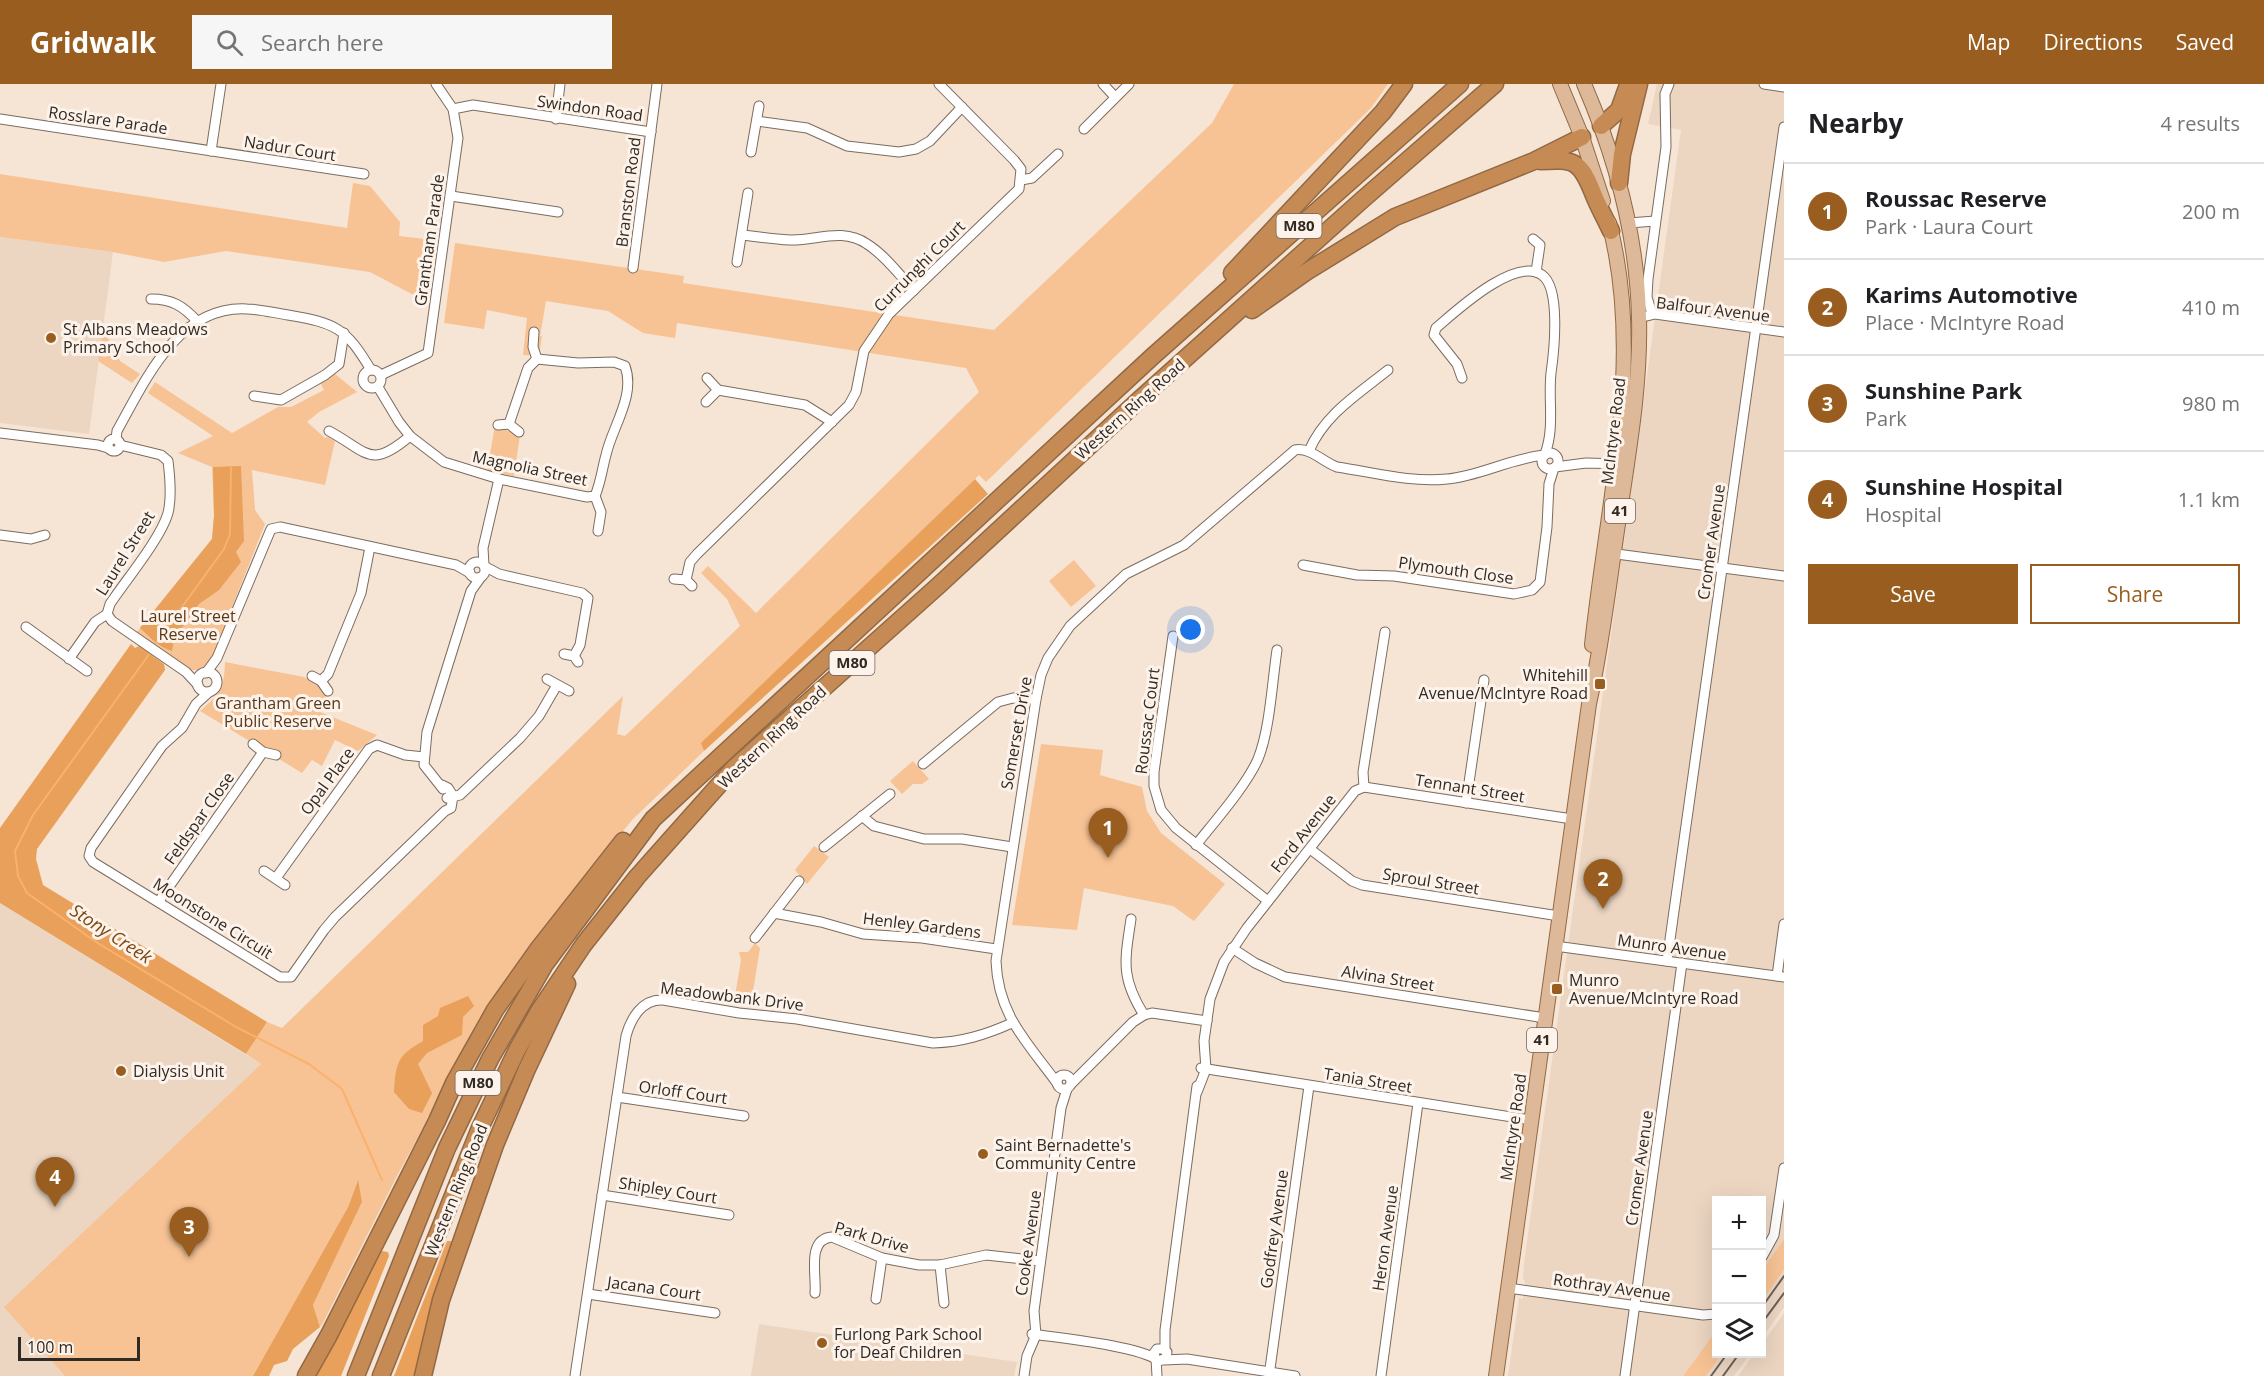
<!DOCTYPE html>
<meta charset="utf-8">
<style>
body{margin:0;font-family:"Open Sans",sans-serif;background:#f6f6f6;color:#202124}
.controls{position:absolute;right:18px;bottom:18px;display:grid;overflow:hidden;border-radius:0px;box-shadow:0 6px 24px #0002}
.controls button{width:54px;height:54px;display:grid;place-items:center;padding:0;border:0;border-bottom:2px solid #e0e0e0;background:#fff;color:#202124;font:30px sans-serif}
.scale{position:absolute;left:18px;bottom:15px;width:122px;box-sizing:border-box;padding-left:6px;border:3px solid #302a24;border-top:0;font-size:16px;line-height:21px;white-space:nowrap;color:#302a24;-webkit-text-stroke:4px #fdf3ea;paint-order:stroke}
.you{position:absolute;left:1191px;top:546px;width:21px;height:21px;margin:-15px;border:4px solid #fff;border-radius:50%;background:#1a73e8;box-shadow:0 0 0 9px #1a73e833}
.badge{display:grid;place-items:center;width:39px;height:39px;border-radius:50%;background:#995e1f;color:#fff;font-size:20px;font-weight:700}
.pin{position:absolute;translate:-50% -50px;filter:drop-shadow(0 2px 3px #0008)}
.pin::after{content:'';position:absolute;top:32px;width:21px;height:18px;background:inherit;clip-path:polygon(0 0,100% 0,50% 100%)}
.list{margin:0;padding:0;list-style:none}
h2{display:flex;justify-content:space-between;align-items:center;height:78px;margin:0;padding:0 24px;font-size:26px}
h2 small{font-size:20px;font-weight:400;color:#757577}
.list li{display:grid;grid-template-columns:39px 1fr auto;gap:18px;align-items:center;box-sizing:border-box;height:96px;padding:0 24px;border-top:2px solid #e0e0e0}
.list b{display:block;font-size:22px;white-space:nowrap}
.list p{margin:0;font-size:20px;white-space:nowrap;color:#757577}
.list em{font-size:20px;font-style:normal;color:#757577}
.actions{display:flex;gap:12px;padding:18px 24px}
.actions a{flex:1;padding:14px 0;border:2px solid #995e1f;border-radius:0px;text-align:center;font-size:21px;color:#995e1f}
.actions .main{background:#995e1f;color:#fff}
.icon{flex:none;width:33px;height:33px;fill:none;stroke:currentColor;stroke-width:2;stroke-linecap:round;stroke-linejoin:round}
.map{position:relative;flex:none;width:1784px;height:1292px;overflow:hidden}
header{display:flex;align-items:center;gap:36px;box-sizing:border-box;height:84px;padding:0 30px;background:#995e1f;color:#fff}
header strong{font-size:28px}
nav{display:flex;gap:33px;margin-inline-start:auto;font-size:21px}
.search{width:420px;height:54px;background:#f6f6f6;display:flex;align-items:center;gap:15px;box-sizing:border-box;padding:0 21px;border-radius:0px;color:#757577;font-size:22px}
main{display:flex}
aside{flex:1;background:#fff}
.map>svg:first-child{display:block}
.built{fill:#ecd6c2}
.green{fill:#f7c395}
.forest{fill:#e8a05a}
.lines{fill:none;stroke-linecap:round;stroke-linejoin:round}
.stream{stroke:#fbb16c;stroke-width:2}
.street-casing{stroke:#7c6c5f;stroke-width:11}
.primary-casing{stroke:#926944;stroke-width:16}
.highway-casing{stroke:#926944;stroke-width:19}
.street{stroke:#fff;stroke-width:9}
.primary{stroke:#ddb999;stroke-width:14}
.highway{stroke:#c68b55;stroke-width:16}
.rail{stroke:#695f57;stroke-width:2}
.poi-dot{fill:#995e1f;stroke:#fdf3ea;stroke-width:2}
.labels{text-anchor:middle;stroke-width:6;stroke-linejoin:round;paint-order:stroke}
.shield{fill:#fdf3ea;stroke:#6e665f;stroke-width:1.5}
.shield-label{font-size:15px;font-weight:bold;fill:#302a24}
.street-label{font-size:16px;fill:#302a24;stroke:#fdf3ea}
.poi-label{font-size:16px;fill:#302a24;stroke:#fdf3ea;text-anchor:start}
.park-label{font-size:16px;fill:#58391c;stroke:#fdf3ea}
.water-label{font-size:18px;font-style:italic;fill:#794916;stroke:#fdf3ea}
</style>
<header>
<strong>Gridwalk</strong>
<div class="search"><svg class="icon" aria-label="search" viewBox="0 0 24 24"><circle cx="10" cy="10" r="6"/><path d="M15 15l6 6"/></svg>Search here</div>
<nav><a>Map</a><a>Directions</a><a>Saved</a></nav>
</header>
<main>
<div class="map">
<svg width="1784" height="1292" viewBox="0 0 1784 1292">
<rect width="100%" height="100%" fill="#f6e4d5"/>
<!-- built -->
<g class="built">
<polygon points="1657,0 1784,0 1784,1155 1762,1186 1762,1116 1716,1116 1716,1247 1683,1292 1508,1292 1519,1214 1523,1215 1525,1198 1523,1194 1524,1179 1681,46 1648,40"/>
<polygon points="0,153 113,168 89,350 0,339"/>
<polygon points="0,819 261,980 5,1223 65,1292 0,1292"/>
<polygon points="1784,1186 1784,1223 1762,1254 1762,1217"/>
<polygon points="1784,1229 1784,1292 1738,1292 1754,1270 1762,1270 1762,1260"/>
<polygon points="759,1240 1017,1278 1014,1292 751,1292"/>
<polygon points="1722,1270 1750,1270 1734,1292 1706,1292"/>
</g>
<!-- green -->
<g class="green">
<polygon points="1234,0 1388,0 1371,24 986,398 979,391 702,659 704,667 632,736 535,857 495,912 398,1090 323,1239 320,1243 313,1221 362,1118 357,1098 348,1123 253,1292 65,1292 4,1223 261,980 246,970 267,938 282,944 623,612 617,650 625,652 740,542 727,515 701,489 708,482 756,529 979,308 966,284 677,239 675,254 643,249 608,227 546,217 540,252 542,252 539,272 523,271 527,234 487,226 484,245 444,239 455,159 684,192 683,199 994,246 1212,39"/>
<polygon points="0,90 347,144 353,99 370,102 400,138 399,152 434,156 425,217 370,188 226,167 164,178 113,168 0,153"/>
<polygon points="103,244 120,277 140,290 132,299 98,277 99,272 107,273 108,265 100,263"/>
<polygon points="335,290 357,308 319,328 307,338 325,354 328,353 335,357 325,401 252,386 255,426 265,440 210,579 203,586 191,586 136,549 212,455 214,432 212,383 178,369 213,352 148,309 155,298 232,349 278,323 291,323 324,306 320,298"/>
<polygon points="495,342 520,351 514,392 487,387"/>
<polygon points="1074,476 1096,502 1071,523 1049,497"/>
<path d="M225,578l79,15 26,15 -10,20 57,23 -19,16 -23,-11 -13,26 -10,-6 -10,13 -102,-62c20,-17 24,-22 25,-49z"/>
<polygon points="1041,660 1103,666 1100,691 1142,703 1147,727 1161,749 1225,800 1194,837 1173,822 1084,804 1077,846 1012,841"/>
<polygon points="913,677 929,695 922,700 913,700 902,710 890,697"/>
<polygon points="814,762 829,773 807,800 795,786"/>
<polygon points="755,859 760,864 751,920 734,918 741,876 739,868 748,868"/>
<polygon points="1784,1155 1784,1186 1762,1217 1762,1186"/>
<polygon points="1716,1247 1716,1270 1722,1270 1706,1292 1683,1292"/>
</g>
<!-- forest -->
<g class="forest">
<path d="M241,382l3,75 -8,11 5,10 -22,28 -20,14 -25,35 -2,12c-14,-4 -22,-14 -32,-23l72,-89 2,-23 -1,-49z"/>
<polygon points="975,395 988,410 704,667 701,659"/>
<polygon points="131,560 135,564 139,562 164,580 165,586 37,765 36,775 43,801 267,938 246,970 0,819 0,744"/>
<path d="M468,912l6,10 -11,11 -1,18 -35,18 -9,11 14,29 -10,20 -13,-4 -15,-17c2,-30 3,-36 29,-51v-16l15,-9 2,-8z"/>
<polygon points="358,1096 362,1118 313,1221 320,1243 293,1265 287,1277 274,1281 269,1292 253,1292 348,1123"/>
<polygon points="447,1157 451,1157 453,1160 419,1292 394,1292"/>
<polygon points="382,1167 388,1168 389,1172 341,1292 314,1292"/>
</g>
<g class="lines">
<!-- stream -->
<g class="stream">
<polyline points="156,559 224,465 230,450 231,384"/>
<polyline points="150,569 33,731 15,767 18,792 27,809 96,858 236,943 309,980 342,1005 382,1096"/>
</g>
<defs>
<g id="street">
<polyline points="1103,0 1115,13"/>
<polyline points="1764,0 1784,3"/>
<polyline points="453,25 473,21 651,48"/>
<polyline points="0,35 364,90"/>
<polyline points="556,35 560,0"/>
<polyline points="757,37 807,44 847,62 899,68 916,65 930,57 962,23"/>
<polyline points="1084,45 1129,0"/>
<polyline points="211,67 221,0"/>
<polyline points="751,68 759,22"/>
<polyline points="1021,96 1032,94 1058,70"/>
<polyline points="451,112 558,128"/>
<polyline points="1629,139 1655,137"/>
<path d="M743,151c15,2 31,4 47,5 26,1 52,-13 77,4 18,11 32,31 47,46"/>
<polyline points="1533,155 1540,161 1536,188"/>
<polyline points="737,178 748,109"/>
<polyline points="633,184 657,0"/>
<path d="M151,215c21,0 32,7 46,22"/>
<polyline points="1652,230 1647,213 1648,195 1666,63 1665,10 1669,0"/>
<polyline points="1647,232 1655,230 1784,248"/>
<polyline points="534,248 533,263 537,275"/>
<circle cx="372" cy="295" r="9"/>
<polyline points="381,291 428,269 458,54 453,25 436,0"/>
<path d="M1462,294l-5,-14 -23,-29 2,-7c20,-17 79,-72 106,-53 19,13 12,77 9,98 -3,27 4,54 -6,81"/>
<path d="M378,303l21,35 11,14 34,26 55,17 88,18 8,-1c6,-14 7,-27 11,-41 6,-28 30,-59 19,-89l-11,-4 -36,1 -41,-4"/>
<polyline points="718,306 805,321 832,338"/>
<polyline points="254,312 281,316 325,291 339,280 344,249"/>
<polyline points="706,318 718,306 707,294"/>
<polyline points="509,340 528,284 537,275"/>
<polyline points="498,341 509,340 519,348"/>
<path d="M329,347c39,21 41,39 81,5"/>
<polyline points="0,349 98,361 108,364"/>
<circle cx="114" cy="361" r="6"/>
<path d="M116,355l1,-8c28,-50 61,-126 130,-122 13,0 27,4 41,6 48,8 58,13 83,55"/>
<path d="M120,361l41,10 7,6c2,16 4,36 0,52 -7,25 -42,67 -58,91l-3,10 5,7 74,51 12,13"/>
<path d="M1309,367c15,-36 49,-57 79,-81"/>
<circle cx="1550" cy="377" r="8"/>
<polyline points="1555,383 1586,379 1621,380"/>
<polyline points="595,412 601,428 598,447"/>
<polyline points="0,451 31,455 45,451"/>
<polyline points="1609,469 1784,492"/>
<circle cx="477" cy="486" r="8"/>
<polyline points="484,481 483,464 499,395"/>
<polyline points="1303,481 1357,491 1394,492 1514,510 1532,506 1540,498 1547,443 1549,400 1554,384"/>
<polyline points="484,482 499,490 582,509 588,514 580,561 574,572"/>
<polyline points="674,495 686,496 692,502"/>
<polyline points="686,496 690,478 697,470 849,321 856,308 864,267 889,230 1019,105 1021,85 1014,76 939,0"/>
<polyline points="26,543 87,587"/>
<polyline points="1173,552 1154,688 1154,702 1161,726 1176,744 1268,817"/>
<polyline points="564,570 574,572 578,578"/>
<polyline points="69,575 95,538 107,530"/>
<circle cx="207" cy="598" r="10"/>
<polyline points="206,589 217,574 271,445 280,443 456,481 470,489"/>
<polyline points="312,592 321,597 328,607"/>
<polyline points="547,595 569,607"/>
<polyline points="321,597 328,590 361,509 370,463"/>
<polyline points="209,608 196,620 182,644 162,662 91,764 89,772 93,778 280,893 291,893 324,846 335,833 445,727 451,724 453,712 448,704 442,701"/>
<polyline points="253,660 263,668 276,671"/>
<polyline points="923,680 998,618 1013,614 1036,615"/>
<polyline points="1364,703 1572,735"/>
<polyline points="443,705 424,681 427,648 471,507 481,493"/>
<polyline points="447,714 460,711 520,654 539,632 557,601"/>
<polyline points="1466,719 1484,596"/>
<polyline points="862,732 874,742 924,755 962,755 1012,763"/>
<path d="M1196,761c19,-24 50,-59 62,-86 12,-30 14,-76 19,-109"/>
<polyline points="824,763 890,710"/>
<polyline points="1310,765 1352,797 1362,801 1559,832"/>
<polyline points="264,787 285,801"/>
<polyline points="276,794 369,665 377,661 405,671 424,673"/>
<polyline points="159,817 263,668"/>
<polyline points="774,829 821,838 863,850 922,854 996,865"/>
<path d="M1131,835c-6,41 -11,58 13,96"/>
<polyline points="755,854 799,797"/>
<polyline points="1555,862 1784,893"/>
<polyline points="1232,864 1255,879 1285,893 1545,934"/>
<polyline points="1667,877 1784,43"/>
<polyline points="1777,892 1784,840"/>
<polyline points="1201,984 1531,1036"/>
<circle cx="1064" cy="998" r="7"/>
<path d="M1057,999c-30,-41 -59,-68 -61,-122l40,-262 5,-24 7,-17 22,-32 56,-52 58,-29 111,-95c15,-3 28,12 42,17 35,5 74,16 110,12 33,-3 64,-21 98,-24"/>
<polyline points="1071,1000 1133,938 1144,931 1152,929 1207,937"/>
<polyline points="1197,1008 1206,985 1204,957 1210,915 1224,878 1247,844 1355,707 1364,703 1363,688 1385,548"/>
<polyline points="617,1013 744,1032"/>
<polyline points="602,1111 729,1131"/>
<polyline points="1762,1173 1774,1151 1784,1084"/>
<polyline points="940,1181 944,1219"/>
<polyline points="1508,1204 1703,1231 1716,1230"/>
<path d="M815,1209c2,-17 -9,-54 17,-56l50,21 37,7h21l46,-10 54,6"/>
<polyline points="588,1210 715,1229"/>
<polyline points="876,1215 882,1174"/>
<path d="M1032,1250c28,4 108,12 127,27l7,-3 1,-6 -4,-3h-6l-3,4 1,4"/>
<polyline points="1165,1266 1165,1246 1197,1002"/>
<polyline points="1156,1275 1157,1292"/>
<polyline points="1164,1276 1187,1275 1295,1292"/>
<path d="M575,1292l51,-340c5,-18 16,-37 37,-36l76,13 58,6 136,24c29,-1 52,-8 79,-20"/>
<polyline points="1024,1292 1027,1272 1036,1251 1034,1227 1061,1024 1067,1005"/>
<polyline points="1269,1292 1309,1002"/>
<polyline points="1381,1292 1418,1019"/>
<polyline points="1625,1292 1682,879"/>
</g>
<g id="primary">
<polyline points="1560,0 1582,53 1603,117"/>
<path d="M1592,561c14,-136 53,-287 17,-422"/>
<path d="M1496,1292l93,-672c13,-59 20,-120 29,-180 10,-68 23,-138 21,-207 -2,-81 -23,-159 -55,-233"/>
</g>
<g id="highway">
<polyline points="1601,42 1619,26 1628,1"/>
<path d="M1540,77c34,-2 40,-1 53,32 5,13 12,25 18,38"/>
<polyline points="1619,99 1622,70 1639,0"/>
<polyline points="1232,189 1383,28 1404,0"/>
<polyline points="1252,226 1306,188 1395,133 1534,77 1582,53"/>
<polyline points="306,1292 329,1251 437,1037 454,999 495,926 539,864 623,757"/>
<polyline points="356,1292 447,1064 490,975 545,880 653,735 1153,272 1460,0"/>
<polyline points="381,1292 480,1044 517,966 539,927 584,860 637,793 734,684 938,502 1139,316 1362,116 1495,0"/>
<polyline points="423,1292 441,1216 495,1061 526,987 567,900"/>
</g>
</defs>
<!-- street casing -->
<use href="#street" class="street-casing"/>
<!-- primary casing -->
<use href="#primary" class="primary-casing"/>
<!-- highway casing -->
<use href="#highway" class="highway-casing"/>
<!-- street -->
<use href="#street" class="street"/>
<!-- primary -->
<use href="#primary" class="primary"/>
<!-- highway -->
<use href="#highway" class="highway"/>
<!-- rail -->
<g class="rail">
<polyline points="1762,1223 1784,1192"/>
<polyline points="1762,1239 1784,1209"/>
<polyline points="1711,1292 1727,1270"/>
<polyline points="1723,1292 1739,1270"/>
</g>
</g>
<!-- markers -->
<g class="poi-dot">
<circle cx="51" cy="254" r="6"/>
<rect x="1594" y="594" width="12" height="12" rx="3"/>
<rect x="1551" y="899" width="12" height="12" rx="3"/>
<circle cx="121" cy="987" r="6"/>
<circle cx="983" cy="1070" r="6"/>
<circle cx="822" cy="1259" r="6"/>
</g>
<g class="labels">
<!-- shield labels -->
<g class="shield">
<rect x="1276.5" y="130" width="45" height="24" rx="4.5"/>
<rect x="1605" y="415" width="30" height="24" rx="4.5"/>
<rect x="829.5" y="567" width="45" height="24" rx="4.5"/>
<rect x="1527" y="944" width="30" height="24" rx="4.5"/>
<rect x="455.5" y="987" width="45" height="24" rx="4.5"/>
</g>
<g class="shield-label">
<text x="1299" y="147">M80</text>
<text x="1620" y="432">41</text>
<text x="852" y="584">M80</text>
<text x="1542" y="961">41</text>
<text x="478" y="1004">M80</text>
</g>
<!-- street labels -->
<g class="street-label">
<text transform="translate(590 24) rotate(8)" y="6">Swindon Road</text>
<text transform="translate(108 36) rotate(8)" y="6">Rosslare Parade</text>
<text transform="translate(290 64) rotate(9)" y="6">Nadur Court</text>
<text transform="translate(628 108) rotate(-83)" y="6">Branston Road</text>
<text transform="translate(429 156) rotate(-82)" y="6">Grantham Parade</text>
<text transform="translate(919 182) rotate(-45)" y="6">Currunghi Court</text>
<text transform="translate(1713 225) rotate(7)" y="6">Balfour Avenue</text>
<text transform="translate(1130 325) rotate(-42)" y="6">Western Ring Road</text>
<text transform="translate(1613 347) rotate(-83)" y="6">McIntyre Road</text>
<text transform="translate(530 384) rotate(12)" y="6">Magnolia Street</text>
<text transform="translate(1711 458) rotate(-82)" y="6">Cromer Avenue</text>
<text transform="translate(125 469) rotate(-58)" y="6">Laurel Street</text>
<text transform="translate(1456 486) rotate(8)" y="6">Plymouth Close</text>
<text transform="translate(1147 637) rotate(-83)" y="6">Roussac Court</text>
<text transform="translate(1016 649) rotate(-80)" y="6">Somerset Drive</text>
<text transform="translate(772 653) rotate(-43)" y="6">Western Ring Road</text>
<text transform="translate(327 697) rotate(-54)" y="6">Opal Place</text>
<text transform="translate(1470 704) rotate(9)" y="6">Tennant Street</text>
<text transform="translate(199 734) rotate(-55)" y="6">Feldspar Close</text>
<text transform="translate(1303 749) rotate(-52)" y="6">Ford Avenue</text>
<text transform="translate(1431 797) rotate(9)" y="6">Sproul Street</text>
<text transform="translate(213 834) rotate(32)" y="6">Moonstone Circuit</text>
<text transform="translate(922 841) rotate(7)" y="6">Henley Gardens</text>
<text transform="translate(1672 863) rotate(8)" y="6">Munro Avenue</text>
<text transform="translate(1388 894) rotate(9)" y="6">Alvina Street</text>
<text transform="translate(732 912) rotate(7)" y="6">Meadowbank Drive</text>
<text transform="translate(1368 996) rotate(9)" y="6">Tania Street</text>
<text transform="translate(683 1008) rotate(8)" y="6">Orloff Court</text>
<text transform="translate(1513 1043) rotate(-82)" y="6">McIntyre Road</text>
<text transform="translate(1639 1084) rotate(-82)" y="6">Cromer Avenue</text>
<text transform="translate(456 1106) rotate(-68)" y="6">Western Ring Road</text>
<text transform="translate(668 1106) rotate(9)" y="6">Shipley Court</text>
<text transform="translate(1274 1145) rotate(-82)" y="6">Godfrey Avenue</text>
<text transform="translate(872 1153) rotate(16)" y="6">Park Drive</text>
<text transform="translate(1385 1154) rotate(-82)" y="6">Heron Avenue</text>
<text transform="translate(1028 1159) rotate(-82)" y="6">Cooke Avenue</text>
<text transform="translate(1612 1203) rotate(8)" y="6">Rothray Avenue</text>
<text transform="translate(654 1204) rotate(8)" y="6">Jacana Court</text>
</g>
<!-- poi labels -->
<g class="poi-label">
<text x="63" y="251">St Albans Meadows<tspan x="63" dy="18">Primary School</tspan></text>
<text x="1588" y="597" text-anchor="end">Whitehill<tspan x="1588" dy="18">Avenue/McIntyre Road</tspan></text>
<text x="1569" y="902">Munro<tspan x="1569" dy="18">Avenue/McIntyre Road</tspan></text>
<text x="133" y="993">Dialysis Unit</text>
<text x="995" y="1067">Saint Bernadette's<tspan x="995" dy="18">Community Centre</tspan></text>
<text x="834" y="1256">Furlong Park School<tspan x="834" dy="18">for Deaf Children</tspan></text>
</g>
<!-- park labels -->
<g class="park-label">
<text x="188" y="538">Laurel Street<tspan x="188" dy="18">Reserve</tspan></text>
<text x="278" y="625">Grantham Green<tspan x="278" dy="18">Public Reserve</tspan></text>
</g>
<!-- water labels -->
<g class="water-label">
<text transform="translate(111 850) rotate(33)" y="6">Stony Creek</text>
</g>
</g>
</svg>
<div class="controls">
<button>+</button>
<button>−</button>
<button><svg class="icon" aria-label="layers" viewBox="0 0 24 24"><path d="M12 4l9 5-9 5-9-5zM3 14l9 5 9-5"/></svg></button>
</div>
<div class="scale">100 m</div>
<div class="you"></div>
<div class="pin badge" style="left:1108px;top:774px">1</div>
<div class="pin badge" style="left:1603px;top:825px">2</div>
<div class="pin badge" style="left:189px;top:1173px">3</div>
<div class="pin badge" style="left:55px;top:1123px">4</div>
</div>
<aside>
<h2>Nearby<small>4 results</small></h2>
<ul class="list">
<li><span class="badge">1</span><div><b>Roussac Reserve</b><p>Park · Laura Court</p></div><em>200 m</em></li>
<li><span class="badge">2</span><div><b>Karims Automotive</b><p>Place · McIntyre Road</p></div><em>410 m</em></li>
<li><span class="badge">3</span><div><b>Sunshine Park</b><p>Park</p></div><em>980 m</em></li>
<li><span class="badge">4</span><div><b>Sunshine Hospital</b><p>Hospital</p></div><em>1.1 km</em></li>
</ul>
<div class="actions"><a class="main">Save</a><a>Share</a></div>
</aside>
</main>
